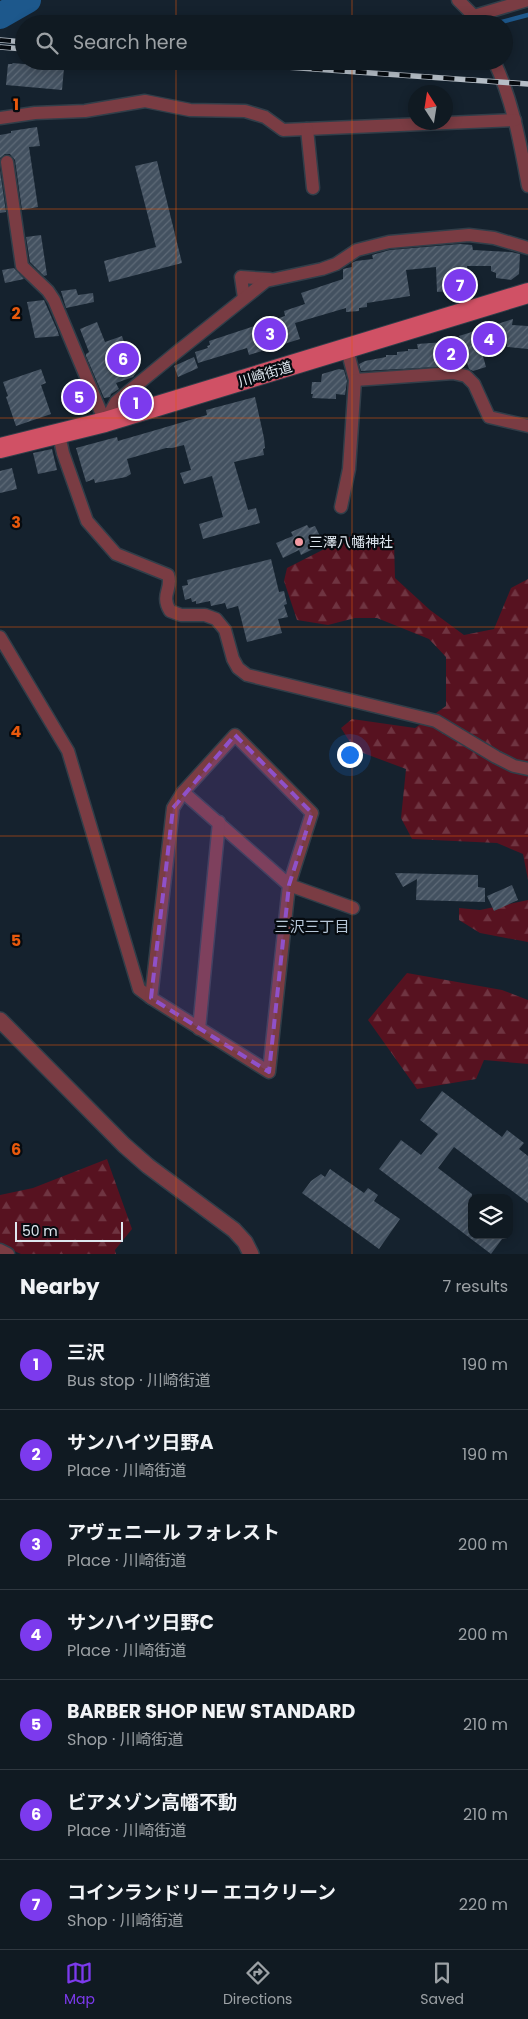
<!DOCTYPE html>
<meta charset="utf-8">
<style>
body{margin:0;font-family:Poppins,"Noto Sans JP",sans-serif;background:#19232a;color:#f1f3f6}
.controls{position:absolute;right:15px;bottom:15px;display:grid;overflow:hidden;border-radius:10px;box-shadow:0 2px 12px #0003}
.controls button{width:45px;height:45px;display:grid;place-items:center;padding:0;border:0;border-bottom:1px solid #303840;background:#101a22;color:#f1f3f6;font:25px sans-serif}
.compass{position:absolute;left:408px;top:85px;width:45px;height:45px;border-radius:50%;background:#101a22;box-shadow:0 2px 12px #0003;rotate:348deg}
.scale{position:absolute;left:15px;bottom:12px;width:108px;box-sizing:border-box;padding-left:5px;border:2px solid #dee7ef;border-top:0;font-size:14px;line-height:18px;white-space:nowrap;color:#dee7ef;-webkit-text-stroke:4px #060b10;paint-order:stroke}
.you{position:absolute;left:349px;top:754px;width:18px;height:18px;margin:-12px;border:4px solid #fff;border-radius:50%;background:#1a73e8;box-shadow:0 0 0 8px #1a73e833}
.badge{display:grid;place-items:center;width:32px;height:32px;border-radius:50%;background:#7c3aed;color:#fff;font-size:16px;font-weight:700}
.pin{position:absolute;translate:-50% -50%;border:2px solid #fff;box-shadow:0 1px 5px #0006}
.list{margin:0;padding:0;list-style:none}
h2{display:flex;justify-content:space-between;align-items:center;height:65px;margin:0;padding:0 20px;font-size:21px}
h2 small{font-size:16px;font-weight:400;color:#9ca1a5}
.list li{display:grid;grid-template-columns:32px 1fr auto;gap:15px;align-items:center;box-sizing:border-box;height:90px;padding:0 20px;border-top:1px solid #303840}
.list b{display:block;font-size:19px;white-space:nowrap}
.list p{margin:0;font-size:16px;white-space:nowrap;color:#9ca1a5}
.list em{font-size:16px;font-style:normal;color:#9ca1a5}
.icon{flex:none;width:28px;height:28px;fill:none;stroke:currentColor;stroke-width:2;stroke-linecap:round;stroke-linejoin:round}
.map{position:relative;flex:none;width:528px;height:1254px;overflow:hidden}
.search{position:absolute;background:#101a22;box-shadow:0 2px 12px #0003;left:15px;right:15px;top:15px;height:55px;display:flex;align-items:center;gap:12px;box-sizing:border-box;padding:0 18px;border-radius:28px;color:#9ca1a5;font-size:19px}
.sheet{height:695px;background:#101a22}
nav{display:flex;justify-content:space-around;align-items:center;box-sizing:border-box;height:70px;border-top:1px solid #303840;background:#101a22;font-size:14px;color:#9ca1a5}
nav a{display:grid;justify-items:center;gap:2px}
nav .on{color:#7c3aed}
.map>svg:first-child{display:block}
.forest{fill:url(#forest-firs)}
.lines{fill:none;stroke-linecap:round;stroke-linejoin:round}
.stream{stroke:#1d588c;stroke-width:4.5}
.river{stroke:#1d588c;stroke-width:26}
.building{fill:url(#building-hatch)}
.minor-casing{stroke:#313e49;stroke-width:15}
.tertiary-casing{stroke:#313e49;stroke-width:18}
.primary-casing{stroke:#313e49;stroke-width:22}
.minor{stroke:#7a3c43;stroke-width:12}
.tertiary{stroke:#7a3c43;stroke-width:15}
.primary{stroke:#d05165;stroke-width:20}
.rail-casing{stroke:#b5bec7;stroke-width:5.5}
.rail{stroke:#060b10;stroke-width:4;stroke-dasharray:11;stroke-linecap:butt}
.marked{fill:#8f51c9;fill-opacity:0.2;stroke:#8f51c9;stroke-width:4;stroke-dasharray:10 6;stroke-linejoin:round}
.grid{fill:none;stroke:#e8590c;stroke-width:1;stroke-opacity:0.55}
.poi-dot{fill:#f49aa2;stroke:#060b10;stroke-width:2}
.labels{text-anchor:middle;stroke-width:4.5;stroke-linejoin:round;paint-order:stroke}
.street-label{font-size:14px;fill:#dee7ef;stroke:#060b10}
.poi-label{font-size:14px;fill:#dee7ef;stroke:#060b10;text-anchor:start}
.neighbourhood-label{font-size:15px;fill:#b7c7d8;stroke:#060b10}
.grid-label{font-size:16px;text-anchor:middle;font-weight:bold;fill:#e8590c;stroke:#060b10;stroke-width:4.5;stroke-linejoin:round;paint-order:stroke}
</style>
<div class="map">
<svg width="528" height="1254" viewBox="0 0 528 1254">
<defs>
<pattern id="forest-firs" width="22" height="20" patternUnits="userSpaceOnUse" patternTransform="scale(1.25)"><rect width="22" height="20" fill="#571220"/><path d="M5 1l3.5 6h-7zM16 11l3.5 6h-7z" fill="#6f3441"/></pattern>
<pattern id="building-hatch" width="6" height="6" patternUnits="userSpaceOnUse" patternTransform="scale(1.25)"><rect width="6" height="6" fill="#435160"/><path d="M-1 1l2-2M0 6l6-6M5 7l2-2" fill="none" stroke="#5e6a77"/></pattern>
</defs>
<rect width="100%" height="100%" fill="#15222e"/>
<!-- forest -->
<g class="forest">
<polygon points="348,537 394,541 395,578 430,610 464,635 494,629 511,588 528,579 528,880 523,854 497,843 412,839 401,818 406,769 355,750 341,728 352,719 415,728 446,706 446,657 429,639 377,618 355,618 328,625 297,620 284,581 287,568"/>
<polygon points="528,900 528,942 480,933 459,920 459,908 480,910"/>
<polygon points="407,973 502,990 528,1000 528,1064 484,1060 476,1079 417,1089 368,1020"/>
<polygon points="107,1159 132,1229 115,1250 116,1254 21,1254 0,1245 0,1195 33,1188"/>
</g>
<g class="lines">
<!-- stream -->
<polyline class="stream" points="494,24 528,15"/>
<!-- river -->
<polyline class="river" points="0,16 28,0"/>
</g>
<!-- building -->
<g class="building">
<polygon points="13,63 64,68 62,90 6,85 8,64 12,64"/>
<polygon points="37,127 40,146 29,147 38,207 22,210 15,160 10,154 5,154 0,158 0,135 11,133 11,131"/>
<polygon points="157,161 182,263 109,282 104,261 156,247 135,166"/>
<polygon points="0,170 6,212 0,213"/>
<polygon points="41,235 47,275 44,276 30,262 26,237"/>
<polygon points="460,244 472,245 473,250 511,252 520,254 519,274 511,280 496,278 496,273 491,271 491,266 467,266 469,288 449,289 449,291 437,292 436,267 406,270 410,296 367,303 367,307 359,308 359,311 346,312 346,308 295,323 300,339 249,355 247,348 198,363 195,352 208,348 207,346 210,345 209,341 285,316 284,311 305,304 301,293 343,279 343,269 352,267 352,263 356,261 373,259 372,255 390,250"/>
<polygon points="14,268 24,279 5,283 2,270"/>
<polygon points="76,289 78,295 93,293 94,302 66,308 61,291"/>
<polygon points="44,300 58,332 59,336 35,338 27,302"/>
<polygon points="513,319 512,325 528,326 528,349 507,347 507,342 481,349 486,367 473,371 469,369 467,363 458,366 361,371 359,364 365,361 386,357 386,355 397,355 397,352 408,351 408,349 418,349 417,344 445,342 460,338 459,336"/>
<polygon points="97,322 105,342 122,336 129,357 132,355 138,370 133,377 116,383 119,389 111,394 110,397 104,398 86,356 86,354 89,352 80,329"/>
<polygon points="194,357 198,368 178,377 174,366"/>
<polygon points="41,369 46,383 41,385 51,414 16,426 6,397 8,396 3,382"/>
<polygon points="339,369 344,370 347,381 345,395 336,394 336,399 312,398 313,394 311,394 312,382 321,382 322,374"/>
<polygon points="83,390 88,402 73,406 70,393"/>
<polygon points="255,397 264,438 265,448 263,449 264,455 234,462 248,510 256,508 260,523 203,539 199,524 223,517 212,476 184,484 180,473 191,470 184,445 172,448 166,448 127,459 131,474 126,477 95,483 94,479 86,482 76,448 117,437 118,441 156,430 207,415 206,410"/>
<polygon points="52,449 57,470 38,474 33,453"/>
<polygon points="12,468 17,489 0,493 0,471"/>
<polygon points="307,525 309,528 315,526 322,540 316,543 317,547 301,555 299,550 283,558 276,543 293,536 291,532"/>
<polygon points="271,559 279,592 284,591 287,604 284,605 288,617 278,619 282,633 247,642 238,606 227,609 225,603 211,606 210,601 196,604 196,601 192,602 191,598 185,600 182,586 188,585 187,580"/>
<polygon points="395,873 478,875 478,887 485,888 485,902 416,900 417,879 403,887"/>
<polygon points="512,885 518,900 494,911 487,896"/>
<polygon points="442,1091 502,1137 507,1130 524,1143 519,1149 528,1156 528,1203 454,1147 438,1168 472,1194 472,1235 505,1235 491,1254 379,1169 401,1140 421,1155 438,1134 420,1120"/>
<polygon points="330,1169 364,1193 368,1188 378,1195 374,1201 400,1219 379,1249 302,1193 311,1181 321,1174 325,1177"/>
</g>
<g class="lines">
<defs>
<g id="minor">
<polyline points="458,0 474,16 477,24"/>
<polyline points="474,16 528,0"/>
<path d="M494,61c19,40 26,82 34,125"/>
<polyline points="0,118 35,113 85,111 145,101 190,110 245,111 265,117 283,130 515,120"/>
<polyline points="307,129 313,188"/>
<polyline points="7,162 22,266 48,291 54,300 105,422"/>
<polyline points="244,298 241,277 270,279"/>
<polyline points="347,349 355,380 453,373 466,376 474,384 489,417 528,426"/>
<polyline points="105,422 116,402 177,352 266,281 322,269 336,264 357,250 389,242 469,235 494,238 528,248"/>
<path d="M59,435l4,18 24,68 29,33 52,21c5,14 -8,19 2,36l11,4h24l11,4 9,11 8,29 5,9 9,7 189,46 60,36 18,9 14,3"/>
<polyline points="341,507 349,469 355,380"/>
<polyline points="0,637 68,751 139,989 151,998"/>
<polygon points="235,735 312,813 289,885 269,1072 151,998 173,808 183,792"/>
<polyline points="183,792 289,885 353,908"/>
<polyline points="199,1029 219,822"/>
<polyline points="0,1250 8,1254"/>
</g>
<polyline id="tertiary" points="0,1020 124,1145 148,1166 234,1230 245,1242 251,1254"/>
<polyline id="primary" points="0,448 105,422 528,293"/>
</defs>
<!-- minor casing -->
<use href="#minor" class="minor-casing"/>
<!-- tertiary casing -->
<use href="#tertiary" class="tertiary-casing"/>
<!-- primary casing -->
<use href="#primary" class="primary-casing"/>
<!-- minor -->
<use href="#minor" class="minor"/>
<!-- tertiary -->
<use href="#tertiary" class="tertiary"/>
<!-- primary -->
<use href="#primary" class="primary"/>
<defs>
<g id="rail">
<polyline points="0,40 24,42"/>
<polyline points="0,47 24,49"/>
<polyline points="202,61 528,84"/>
</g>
</defs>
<!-- rail casing -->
<use href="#rail" class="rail-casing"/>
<!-- rail -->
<use href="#rail" class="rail"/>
</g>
<!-- marked area -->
<path class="marked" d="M235,735l77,78 -23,72 -20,187 -118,-74 22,-190z"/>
<!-- grid -->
<path class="grid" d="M176,0v24M352,0v24M176,61v1193M352,61v1193M0,209h528M0,418h528M0,627h528M0,836h528M0,1045h528"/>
<!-- markers -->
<circle class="poi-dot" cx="299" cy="542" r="5"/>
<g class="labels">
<!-- street labels -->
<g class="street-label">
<text transform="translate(265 374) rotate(-17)" y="5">川崎街道</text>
</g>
<!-- poi labels -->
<g class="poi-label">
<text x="309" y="547">三澤八幡神社</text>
</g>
<!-- neighbourhood labels -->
<g class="neighbourhood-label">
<text x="312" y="932">三沢三丁目</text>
</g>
</g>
<g class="grid-label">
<text x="16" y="110">1</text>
<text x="16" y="319">2</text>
<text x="16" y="528">3</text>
<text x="16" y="737">4</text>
<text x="16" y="946">5</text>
<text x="16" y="1155">6</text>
</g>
</svg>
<div class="controls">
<button><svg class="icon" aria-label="layers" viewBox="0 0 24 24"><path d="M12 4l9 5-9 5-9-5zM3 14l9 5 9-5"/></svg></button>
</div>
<svg class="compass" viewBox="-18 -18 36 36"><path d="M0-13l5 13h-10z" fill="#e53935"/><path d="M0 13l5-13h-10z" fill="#9ca1a5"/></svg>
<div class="scale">50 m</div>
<div class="you"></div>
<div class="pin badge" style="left:136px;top:403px">1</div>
<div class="pin badge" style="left:451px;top:354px">2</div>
<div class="pin badge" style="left:270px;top:334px">3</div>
<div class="pin badge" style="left:489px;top:339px">4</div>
<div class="pin badge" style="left:79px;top:397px">5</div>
<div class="pin badge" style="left:123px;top:359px">6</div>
<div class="pin badge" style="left:460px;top:285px">7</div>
<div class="search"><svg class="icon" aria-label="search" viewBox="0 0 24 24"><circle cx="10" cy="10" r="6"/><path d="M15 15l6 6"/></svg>Search here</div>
</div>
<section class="sheet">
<h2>Nearby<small>7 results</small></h2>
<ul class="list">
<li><span class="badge">1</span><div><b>三沢</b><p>Bus stop · 川崎街道</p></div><em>190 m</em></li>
<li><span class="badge">2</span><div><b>サンハイツ日野A</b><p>Place · 川崎街道</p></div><em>190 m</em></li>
<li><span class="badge">3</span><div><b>アヴェニール フォレスト</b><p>Place · 川崎街道</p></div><em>200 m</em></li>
<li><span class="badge">4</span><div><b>サンハイツ日野C</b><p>Place · 川崎街道</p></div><em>200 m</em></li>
<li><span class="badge">5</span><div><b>BARBER SHOP NEW STANDARD</b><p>Shop · 川崎街道</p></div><em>210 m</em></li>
<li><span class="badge">6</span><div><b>ビアメゾン高幡不動</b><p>Place · 川崎街道</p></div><em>210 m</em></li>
<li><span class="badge">7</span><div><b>コインランドリー エコクリーン</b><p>Shop · 川崎街道</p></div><em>220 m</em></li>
</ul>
</section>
<nav>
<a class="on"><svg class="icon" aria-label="map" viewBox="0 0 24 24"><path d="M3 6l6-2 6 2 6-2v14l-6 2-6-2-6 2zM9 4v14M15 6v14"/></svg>Map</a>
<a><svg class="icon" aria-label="directions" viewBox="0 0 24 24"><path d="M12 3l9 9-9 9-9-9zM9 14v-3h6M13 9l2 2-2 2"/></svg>Directions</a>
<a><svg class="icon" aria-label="saved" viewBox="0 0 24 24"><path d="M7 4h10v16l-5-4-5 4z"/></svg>Saved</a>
</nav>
